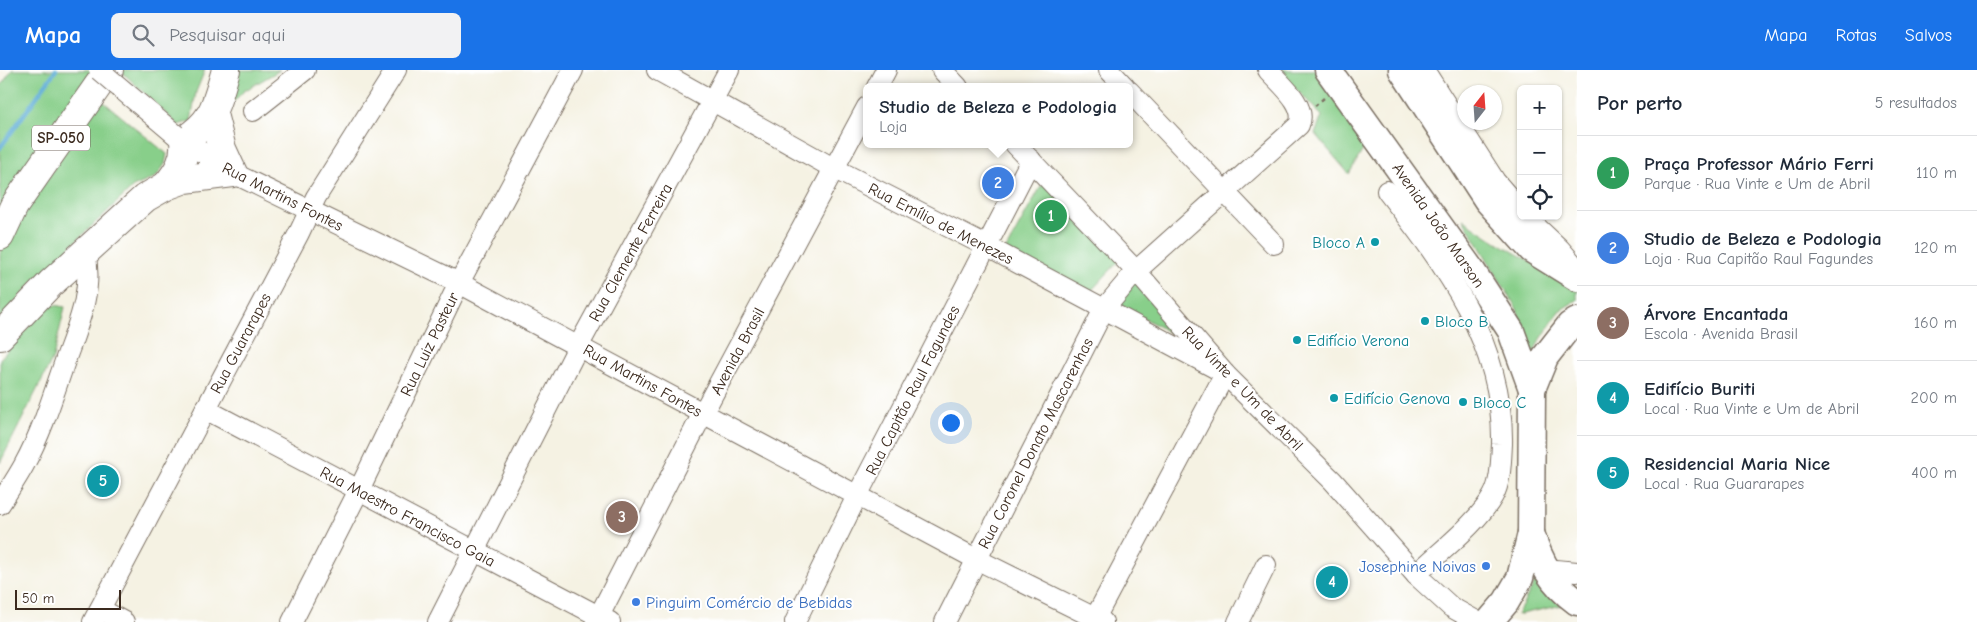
<!DOCTYPE html>
<html lang="pt">
<meta charset="utf-8">
<style>
body{margin:0;font-family:"Comic Neue",sans-serif;background:#f2f2f3;color:#1f2937}
.controls{position:absolute;right:15px;top:15px;display:grid;overflow:hidden;border-radius:8px;box-shadow:0 1px 4px #0004}
.controls button{width:45px;height:45px;display:grid;place-items:center;padding:0;border:0;border-bottom:1px solid #e0e1e3;background:#fff;color:#1f2937;font:25px sans-serif}
.compass{position:absolute;left:1457px;top:15px;width:45px;height:45px;border-radius:50%;background:#fff;box-shadow:0 1px 4px #0004;rotate:17deg}
.scale{position:absolute;left:15px;bottom:12px;width:106px;box-sizing:border-box;padding-left:5px;border:2px solid #3b2a1e;border-top:0;font-size:14px;line-height:18px;white-space:nowrap;color:#3b2a1e;-webkit-text-stroke:4px #fff;paint-order:stroke}
.you{position:absolute;left:950px;top:352px;width:18px;height:18px;margin:-12px;border:4px solid #fff;border-radius:50%;background:#1a73e8;box-shadow:0 0 0 8px #1a73e833}
.badge{display:grid;place-items:center;width:32px;height:32px;border-radius:50%;background:#1a73e8;color:#fff;font-size:16px;font-weight:700}
.pin{position:absolute;translate:-50% -50%;border:2px solid #fff;box-shadow:0 1px 5px #0006}
.popup{position:absolute;left:863px;top:13px;width:270px;height:65px;box-sizing:border-box;display:grid;place-content:center;border-radius:8px;background:#fff;filter:drop-shadow(0 1px 4px #0005);font-size:16px;white-space:nowrap;color:#747a83}
.popup b{font-size:19px;color:#1f2937}
.popup::after{content:'';position:absolute;left:50%;top:100%;margin-left:-10px;border:10px solid transparent;border-top-color:#fff}
.list{margin:0;padding:0;list-style:none}
h2{display:flex;justify-content:space-between;align-items:center;height:65px;margin:0;padding:0 20px;font-size:21px}
h2 small{font-size:16px;font-weight:400;color:#747a83}
.list li{display:grid;grid-template-columns:32px 1fr auto;gap:15px;align-items:center;box-sizing:border-box;height:75px;padding:0 20px;border-top:1px solid #e0e1e3}
.list b{display:block;font-size:19px;white-space:nowrap}
.list p{margin:0;font-size:16px;white-space:nowrap;color:#747a83}
.list em{font-size:16px;font-style:normal;color:#747a83}
.icon{flex:none;width:28px;height:28px;fill:none;stroke:currentColor;stroke-width:2;stroke-linecap:round;stroke-linejoin:round}
.map{position:relative;flex:none;width:1577px;height:552px;overflow:hidden}
header{display:flex;align-items:center;gap:30px;box-sizing:border-box;height:70px;padding:0 25px;background:#1a73e8;color:#fff}
header strong{font-size:24px}
nav{display:flex;gap:28px;margin-inline-start:auto;font-size:18px}
.search{width:350px;height:45px;background:#f2f2f3;display:flex;align-items:center;gap:12px;box-sizing:border-box;padding:0 18px;border-radius:8px;color:#747a83;font-size:19px}
main{display:flex}
aside{flex:1;background:#fff}
.map>svg:first-child{display:block}
.green{fill:#88cf8a;stroke:#627c54}
.lines{fill:none;stroke-linecap:round;stroke-linejoin:round}
.stream{stroke:#5bacd6;stroke-width:4.5}
.minor-casing{stroke:#7c7063;stroke-width:22}
.major-casing{stroke:#7c7063;stroke-width:29}
.highway-casing{stroke:#7c7063;stroke-width:30}
.path{stroke:#7c7063;stroke-width:2.5;stroke-dasharray:4 4;stroke-linecap:butt}
.minor{stroke:#fff;stroke-width:20}
.major{stroke:#fff;stroke-width:26}
.highway{stroke:#fff;stroke-width:28}
.minor-bridge-casing{stroke:#7c7063;stroke-width:22;stroke-linecap:butt}
.minor-bridge{stroke:#fff;stroke-width:20}
.culture-dot{fill:#0f9aa8;stroke:#fff;stroke-width:2}
.shop-dot{fill:#3f7fe0;stroke:#fff;stroke-width:2}
.labels{text-anchor:middle;stroke-width:4;stroke-linejoin:round;paint-order:stroke}
.shield{fill:#fff;stroke:#766a62;stroke-width:1}
.shield-label{font-size:15px;font-weight:bold;fill:#3b2a1e}
.street-label{font-size:16px;fill:#3b2a1e;stroke:#fff}
.culture-label{font-size:16px;fill:#0d838f;stroke:#fff;text-anchor:start}
.shop-label{font-size:16px;fill:#366cbe;stroke:#fff;text-anchor:end}
</style>
<header>
<strong>Mapa</strong>
<div class="search"><svg class="icon" aria-label="search" viewBox="0 0 24 24"><circle cx="10" cy="10" r="6"/><path d="M15 15l6 6"/></svg>Pesquisar aqui</div>
<nav><a>Mapa</a><a>Rotas</a><a>Salvos</a></nav>
</header>
<main>
<div class="map">
<svg width="1577" height="552" viewBox="0 0 1577 552">
<rect width="100%" height="100%" fill="#fff"/>
<filter id="ink" filterUnits="userSpaceOnUse"><feTurbulence type="fractalNoise" baseFrequency=".02" numOctaves="2"/><feDisplacementMap in="SourceGraphic" scale="10" xChannelSelector="R" yChannelSelector="G"/><feConvolveMatrix kernelMatrix="1 2 1 2 8 2 1 2 1" color-interpolation-filters="sRGB"/></filter>
<filter id="wash" filterUnits="userSpaceOnUse"><feTurbulence type="fractalNoise" baseFrequency=".0096" numOctaves="4" result="noise"/><feDisplacementMap in="SourceGraphic" scale="20" xChannelSelector="R" yChannelSelector="G"/><feGaussianBlur stdDeviation="1.12" result="paint"/><feColorMatrix in="noise" values="0 0 0 0 0 0 0 0 0 0 0 0 0 0 0 0 0 1.4 0 .05"/><feComposite in="paint" operator="in"/></filter>
<g filter="url(#wash)">
<rect width="100%" height="100%" fill="#f5f2e3"/>
<!-- green -->
<g class="green">
<polygon points="12,0 105,0 0,147 0,17"/>
<polygon points="120,0 205,0 196,22 191,51 178,55"/>
<polygon points="233,0 280,0 244,21 219,46"/>
<polygon points="1278,0 1316,0 1368,71 1349,104 1315,64 1322,46"/>
<polygon points="99,28 167,84 165,94 156,107 133,117 36,209 0,249 0,183"/>
<polygon points="1044,111 1119,191 1091,221 1005,181"/>
<path d="M1463,149c36,26 73,47 114,65v16l-18,11 -23,36 -3,20 -16,-58z"/>
<polygon points="1136,207 1195,277 1121,235"/>
<polygon points="49,234 65,237 53,288 0,393 0,289"/>
<polygon points="1537,509 1546,524 1562,535 1517,545"/>
</g>
<g class="lines">
<!-- stream -->
<polyline class="stream" points="0,78 56,0"/>
</g>
</g>
<g filter="url(#ink)">
<g class="lines">
<defs>
<g id="minor">
<polyline points="657,0 835,99 986,176 1215,298"/>
<polyline points="942,0 958,17"/>
<polyline points="1109,0 1125,17"/>
<polyline points="1424,0 1495,111 1521,141"/>
<polyline points="877,17 886,0"/>
<polyline points="1129,21 1274,174"/>
<polyline points="253,41 305,0"/>
<polyline points="176,65 233,103 459,213 976,489 1103,552"/>
<polyline points="1015,74 1136,201 1225,304 1333,411 1416,505 1451,537 1478,552"/>
<path d="M1387,121c59,76 117,152 115,253 -1,17 -1,38 -9,52 -15,27 -55,57 -77,79"/>
<polyline points="1525,146 1560,179 1577,199"/>
<polyline points="205,339 610,552"/>
<path d="M0,434c8,-13 17,-26 24,-39 18,-33 29,-69 41,-104 12,-34 29,-71 20,-108"/>
<polyline points="1545,499 1577,502"/>
<polyline points="100,539 124,552"/>
<polyline points="93,552 299,163 316,127 396,0"/>
<polyline points="292,552 359,420 459,213 573,0"/>
<polyline points="438,552 579,275 729,0"/>
<polyline points="596,552 703,343 867,37"/>
<polyline points="795,552 857,426 1031,90"/>
<path d="M945,552l159,-313 32,-38 163,-146c9,-20 -20,-42 -31,-55"/>
<polyline points="1093,552 1225,304"/>
<polyline points="1238,552 1266,495"/>
</g>
<g id="major">
<polyline points="1328,0 1472,201 1511,261 1532,319"/>
<polyline points="1402,0 1487,130 1532,180 1577,208"/>
<path d="M1531,463c9,29 21,51 46,69"/>
<polyline points="1489,552 1506,532 1520,508 1531,463 1532,319 1545,287 1570,255 1577,251"/>
</g>
<g id="highway">
<path d="M166,116c12,-14 20,-27 18,-46 31,-19 32,-37 42,-70"/>
<polyline points="0,166 14,136 109,0"/>
<polyline points="0,266 51,213 145,128 166,116 185,109 233,103 222,79 213,44"/>
</g>
</defs>
<!-- minor casing -->
<use href="#minor" class="minor-casing"/>
<!-- major casing -->
<use href="#major" class="major-casing"/>
<!-- highway casing -->
<use href="#highway" class="highway-casing"/>
<!-- path -->
<polyline class="path" points="1315,36 1324,28"/>
<!-- minor -->
<use href="#minor" class="minor"/>
<!-- major -->
<use href="#major" class="major"/>
<!-- highway -->
<use href="#highway" class="highway"/>
<defs>
<polyline id="minor-bridge" points="99,0 176,65"/>
</defs>
<!-- minor-bridge casing -->
<use href="#minor-bridge" class="minor-bridge-casing"/>
<!-- minor-bridge -->
<use href="#minor-bridge" class="minor-bridge"/>
</g>
</g>
<!-- markers -->
<g class="culture-dot">
<circle cx="1375" cy="172" r="5"/>
<circle cx="1425" cy="251" r="5"/>
<circle cx="1297" cy="270" r="5"/>
<circle cx="1334" cy="328" r="5"/>
<circle cx="1463" cy="332" r="5"/>
</g>
<g class="shop-dot">
<circle cx="1486" cy="496" r="5"/>
<circle cx="636" cy="532" r="5"/>
</g>
<g class="labels">
<!-- shield labels -->
<rect class="shield" x="32" y="55.5" width="58" height="25" rx="4"/>
<g class="shield-label">
<text x="61" y="73">SP-050</text>
</g>
<!-- street labels -->
<g class="street-label">
<text transform="translate(283 126) rotate(27)" y="6">Rua Martins Fontes</text>
<text transform="translate(941 153) rotate(27)" y="6">Rua Emílio de Menezes</text>
<text transform="translate(1439 155) rotate(55)" y="6">Avenida João Marson</text>
<text transform="translate(630 182) rotate(-61)" y="6">Rua Clemente Ferreira</text>
<text transform="translate(240 273) rotate(-62)" y="6">Rua Guararapes</text>
<text transform="translate(429 274) rotate(-64)" y="6">Rua Luiz Pasteur</text>
<text transform="translate(737 281) rotate(-62)" y="6">Avenida Brasil</text>
<text transform="translate(643 310) rotate(29)" y="6">Rua Martins Fontes</text>
<text transform="translate(1243 318) rotate(46)" y="6">Rua Vinte e Um de Abril</text>
<text transform="translate(912 320) rotate(-63)" y="6">Rua Capitão Raul Fagundes</text>
<text transform="translate(1035 373) rotate(-63)" y="6">Rua Coronel Donato Mascarenhas</text>
<text transform="translate(408 446) rotate(28)" y="6">Rua Maestro Francisco Gaia</text>
</g>
<!-- culture labels -->
<g class="culture-label">
<text x="1365" y="178" text-anchor="end">Bloco A</text>
<text x="1435" y="257">Bloco B</text>
<text x="1307" y="276">Edifício Verona</text>
<text x="1344" y="334">Edifício Genova</text>
<text x="1473" y="338">Bloco C</text>
</g>
<!-- shop labels -->
<g class="shop-label">
<text x="1476" y="502">Josephine Noivas</text>
<text x="646" y="538" text-anchor="start">Pinguim Comércio de Bebidas</text>
</g>
</g>
</svg>
<div class="controls">
<button>+</button>
<button>−</button>
<button><svg class="icon" aria-label="locate" viewBox="0 0 24 24"><circle cx="12" cy="12" r="6"/><path d="M12 2v4M12 18v4M2 12h4M18 12h4"/></svg></button>
</div>
<svg class="compass" viewBox="-18 -18 36 36"><path d="M0-13l5 13h-10z" fill="#e53935"/><path d="M0 13l5-13h-10z" fill="#747a83"/></svg>
<div class="scale">50 m</div>
<div class="you"></div>
<div class="pin badge" style="left:1051px;top:146px;background:#2e9e5b">1</div>
<div class="pin badge" style="left:998px;top:113px;background:#3f7fe0">2</div>
<div class="popup"><b>Studio de Beleza e Podologia</b>Loja</div>
<div class="pin badge" style="left:622px;top:447px;background:#8d6e63">3</div>
<div class="pin badge" style="left:1332px;top:512px;background:#0f9aa8">4</div>
<div class="pin badge" style="left:103px;top:411px;background:#0f9aa8">5</div>
</div>
<aside>
<h2>Por perto<small>5 resultados</small></h2>
<ul class="list">
<li><span class="badge" style="background:#2e9e5b">1</span><div><b>Praça Professor Mário Ferri</b><p>Parque · Rua Vinte e Um de Abril</p></div><em>110 m</em></li>
<li><span class="badge" style="background:#3f7fe0">2</span><div><b>Studio de Beleza e Podologia</b><p>Loja · Rua Capitão Raul Fagundes</p></div><em>120 m</em></li>
<li><span class="badge" style="background:#8d6e63">3</span><div><b>Árvore Encantada</b><p>Escola · Avenida Brasil</p></div><em>160 m</em></li>
<li><span class="badge" style="background:#0f9aa8">4</span><div><b>Edifício Buriti</b><p>Local · Rua Vinte e Um de Abril</p></div><em>200 m</em></li>
<li><span class="badge" style="background:#0f9aa8">5</span><div><b>Residencial Maria Nice</b><p>Local · Rua Guararapes</p></div><em>400 m</em></li>
</ul>
</aside>
</main>
